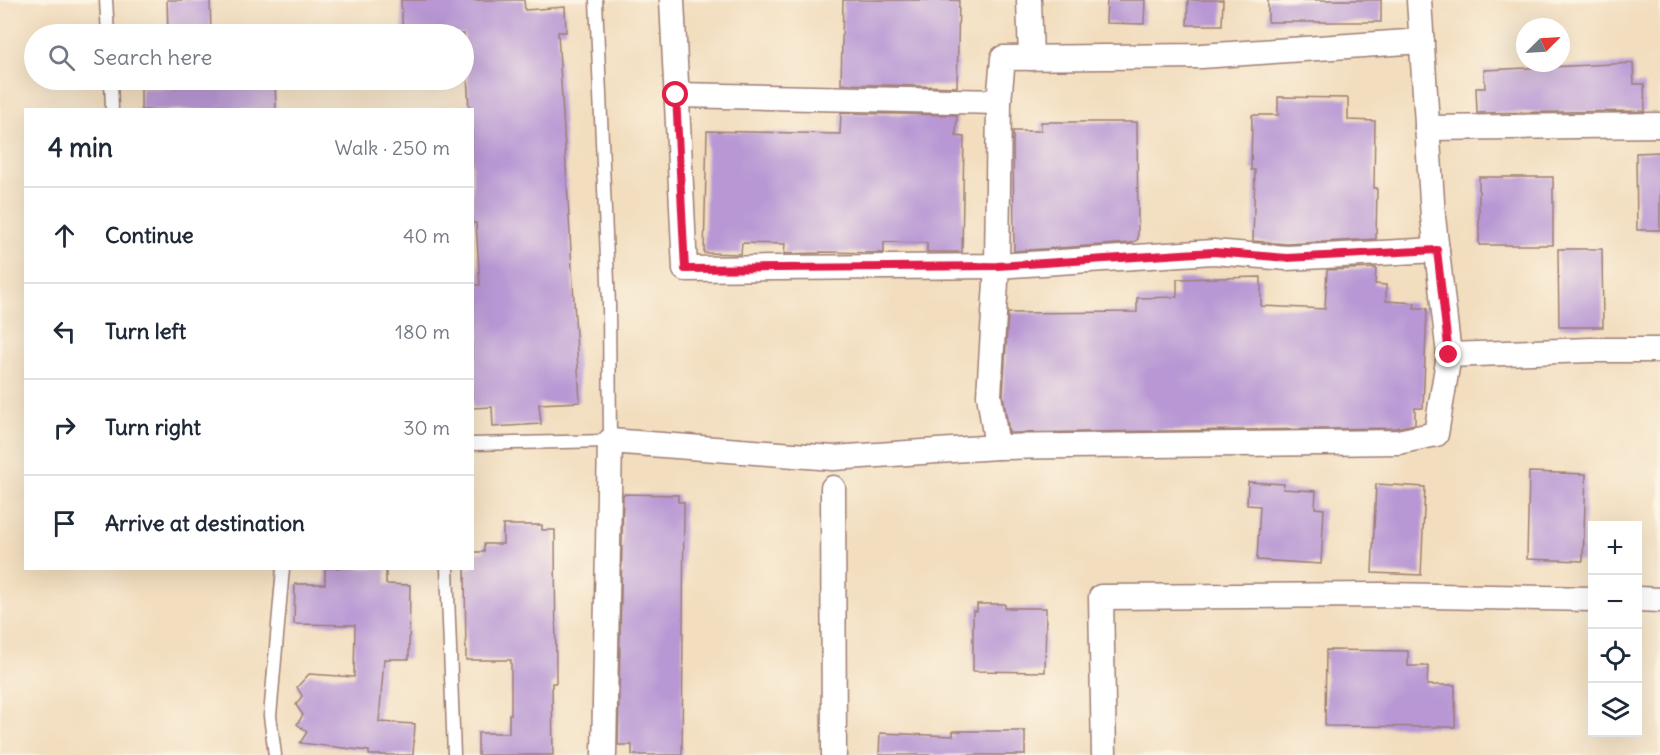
<!DOCTYPE html>
<meta charset="utf-8">
<style>
body{margin:0;font-family:Delius,sans-serif;background:#f6f6f7;color:#1f2937}
.controls{position:absolute;right:18px;bottom:18px;display:grid;overflow:hidden;border-radius:0px;box-shadow:0 6px 24px #0002}
.controls button{width:54px;height:54px;display:grid;place-items:center;padding:0;border:0;border-bottom:2px solid #e0e1e3;background:#fff;color:#1f2937;font:30px sans-serif}
.compass{position:absolute;left:1516px;top:18px;width:54px;height:54px;border-radius:50%;background:#fff;box-shadow:0 6px 24px #0002;rotate:66deg}
.stop{position:absolute;width:18px;height:18px;margin:-14px;border:4px solid #e11d48;border-radius:50%;background:#fff}
.stop.end{background:#e11d48;border-color:#fff;box-shadow:0 2px 6px #0008}
.list{margin:0;padding:0;list-style:none}
h2{display:flex;justify-content:space-between;align-items:center;height:78px;margin:0;padding:0 24px;font-size:26px}
h2 small{font-size:20px;font-weight:400;color:#747a83}
.list li{display:grid;grid-template-columns:39px 1fr auto;gap:18px;align-items:center;box-sizing:border-box;height:96px;padding:0 24px;border-top:2px solid #e0e1e3}
.list b{display:block;font-size:22px;white-space:nowrap}
.list em{font-size:20px;font-style:normal;color:#747a83}
.icon{flex:none;width:33px;height:33px;fill:none;stroke:currentColor;stroke-width:2;stroke-linecap:round;stroke-linejoin:round}
.map{position:relative;flex:none;width:1660px;height:755px;overflow:hidden}
.search{position:absolute;background:#fff;box-shadow:0 6px 24px #0002;left:24px;top:24px;width:450px;height:66px;display:flex;align-items:center;gap:15px;box-sizing:border-box;padding:0 21px;border-radius:33px;color:#747a83;font-size:22px}
.panel{position:absolute;background:#fff;box-shadow:0 6px 24px #0002;left:24px;top:108px;width:450px;height:462px;border-radius:0px}
.map>svg:first-child{display:block}
.building{fill:#b897d4}
.lines{fill:none;stroke-linecap:round;stroke-linejoin:round}
.service-casing{stroke:#9e7e74;stroke-width:15}
.minor-casing{stroke:#9e7e74;stroke-width:27}
.service{stroke:#fff;stroke-width:12}
.minor{stroke:#fff;stroke-width:24}
.route{stroke:#e11d48;stroke-width:8}
</style>
<div class="map">
<svg width="1660" height="755" viewBox="0 0 1660 755">
<rect width="100%" height="100%" fill="#fcf5e5"/>
<filter id="ink" filterUnits="userSpaceOnUse"><feTurbulence type="fractalNoise" baseFrequency=".0167" numOctaves="2"/><feDisplacementMap in="SourceGraphic" scale="12" xChannelSelector="R" yChannelSelector="G"/><feConvolveMatrix kernelMatrix="1 2 1 2 8 2 1 2 1" color-interpolation-filters="sRGB"/></filter>
<filter id="wash" filterUnits="userSpaceOnUse"><feTurbulence type="fractalNoise" baseFrequency=".008" numOctaves="4" result="noise"/><feDisplacementMap in="SourceGraphic" scale="24" xChannelSelector="R" yChannelSelector="G"/><feGaussianBlur stdDeviation="1.35" result="paint"/><feColorMatrix in="noise" values="0 0 0 0 0 0 0 0 0 0 0 0 0 0 0 0 0 1.4 0 .05"/><feComposite in="paint" operator="in"/></filter>
<g filter="url(#wash)">
<rect width="100%" height="100%" fill="#f2ddbe"/>
<g id="blocks">
<!-- building -->
<g class="building">
<polygon points="167,0 210,0 211,34 168,34"/>
<polygon points="401,0 524,0 525,10 565,7 566,32 558,32 580,402 539,404 541,424 493,427 492,407 472,408 472,285 480,285 476,223 472,223 472,110 469,110 466,55 464,55 464,34 403,34"/>
<polygon points="843,0 959,0 957,87 841,84"/>
<polygon points="1107,0 1145,0 1144,24 1106,23"/>
<polygon points="1188,0 1223,0 1222,25 1187,25"/>
<rect x="1268" y="0" width="113" height="22"/>
<polygon points="1633,63 1634,84 1644,84 1645,111 1477,113 1476,88 1485,88 1484,70"/>
<polygon points="175,80 275,80 276,110 141,110 141,88 175,88"/>
<polygon points="1278,97 1348,98 1348,120 1375,121 1374,188 1377,188 1376,239 1287,244 1253,241 1255,170 1251,170 1252,115 1278,115"/>
<polygon points="841,113 957,115 956,136 964,137 962,252 927,252 927,243 884,242 884,253 820,252 820,253 784,254 785,244 742,243 741,254 704,253 707,131 840,134"/>
<polygon points="1041,122 1137,122 1138,239 1132,243 1014,251 1013,131 1041,131"/>
<polygon points="1660,152 1660,230 1637,230 1636,153"/>
<rect x="1479" y="177" width="74" height="68"/>
<polygon points="1558,249 1602,249 1603,327 1559,327"/>
<polygon points="1376,268 1375,284 1386,285 1386,301 1415,303 1414,308 1427,308 1423,408 1415,408 1415,424 1396,428 1009,433 1003,394 1008,313 1137,312 1137,298 1177,297 1177,279 1261,277 1261,306 1325,309 1327,270"/>
<polygon points="1529,472 1586,474 1583,561 1527,559"/>
<polygon points="1248,482 1284,484 1283,489 1316,491 1315,508 1324,509 1321,564 1257,560 1260,506 1247,505"/>
<polygon points="1376,484 1425,487 1421,575 1372,573"/>
<polygon points="623,494 678,495 678,502 684,502 682,755 632,755 632,745 618,745"/>
<polygon points="503,525 542,525 542,530 555,530 556,683 552,683 553,755 478,755 478,733 509,733 509,714 511,714 511,660 466,660 465,568 472,568 472,552 484,552 484,544 503,544"/>
<polygon points="325,568 386,568 386,584 410,585 409,659 384,659 379,722 415,724 413,755 369,755 369,751 300,743 307,732 297,724 303,715 296,705 302,696 297,687 309,674 354,677 355,625 294,624 295,584 325,584"/>
<polygon points="977,604 1005,604 1005,608 1046,608 1045,672 973,671 973,611 977,611"/>
<polygon points="1326,650 1408,651 1408,666 1428,666 1427,685 1455,685 1455,727 1325,726"/>
<polygon points="953,731 1025,731 1025,755 879,755 880,733 953,736"/>
</g>
</g>
</g>
<g filter="url(#ink)">
<use href="#blocks" fill-opacity="0" stroke="#9e7e74" stroke-width="1.5"/>
<g class="lines">
<defs>
<g id="service">
<polyline points="106,0 108,34"/>
<polyline points="111,80 112,110"/>
<polyline points="472,444 610,441 609,305 596,0"/>
<polyline points="447,568 454,755"/>
<polyline points="275,755 270,716 283,568"/>
</g>
<g id="minor">
<polyline points="672,0 685,269 997,266 999,102 1003,58 1201,56 1422,41"/>
<polyline points="1029,0 1031,58"/>
<polyline points="1419,0 1433,217 1449,355 1591,350 1660,350"/>
<polyline points="676,95 999,102"/>
<polyline points="1427,128 1660,125"/>
<polyline points="1437,250 1287,258 1213,252 997,266 989,395 997,447 1398,442 1436,434 1449,355"/>
<polyline points="833,488 834,755"/>
<polyline points="1638,599 1660,600"/>
<polyline points="604,755 610,441 833,458 997,447"/>
<polyline points="1104,755 1101,597 1382,595 1592,599"/>
</g>
</defs>
<!-- service casing -->
<use href="#service" class="service-casing"/>
<!-- minor casing -->
<use href="#minor" class="minor-casing"/>
<!-- service -->
<use href="#service" class="service"/>
<!-- minor -->
<use href="#minor" class="minor"/>
</g>
</g>
<g class="lines" filter="url(#ink)">
<!-- route -->
<polyline class="route" points="676,95 685,269 997,266 1213,252 1287,258 1437,250 1449,355"/>
</g>
</svg>
<div class="controls">
<button>+</button>
<button>−</button>
<button><svg class="icon" aria-label="locate" viewBox="0 0 24 24"><circle cx="12" cy="12" r="6"/><path d="M12 2v4M12 18v4M2 12h4M18 12h4"/></svg></button>
<button><svg class="icon" aria-label="layers" viewBox="0 0 24 24"><path d="M12 4l9 5-9 5-9-5zM3 14l9 5 9-5"/></svg></button>
</div>
<svg class="compass" viewBox="-18 -18 36 36"><path d="M0-13l5 13h-10z" fill="#e53935"/><path d="M0 13l5-13h-10z" fill="#747a83"/></svg>
<div class="stop" style="left:676px;top:95px"></div>
<div class="stop end" style="left:1449px;top:355px"></div>
<div class="search"><svg class="icon" aria-label="search" viewBox="0 0 24 24"><circle cx="10" cy="10" r="6"/><path d="M15 15l6 6"/></svg>Search here</div>
<section class="panel">
<h2>4 min<small>Walk · 250 m</small></h2>
<ul class="list">
<li><svg class="icon" aria-label="ahead" viewBox="0 0 24 24"><path d="M12 20V5M6 11l6-6 6 6"/></svg><div><b>Continue</b></div><em>40 m</em></li>
<li><svg class="icon" aria-label="left" viewBox="0 0 24 24"><path d="M17 20v-9H6M10 6l-5 5 5 5"/></svg><div><b>Turn left</b></div><em>180 m</em></li>
<li><svg class="icon" aria-label="right" viewBox="0 0 24 24"><path d="M7 20v-9h11M14 6l5 5-5 5"/></svg><div><b>Turn right</b></div><em>30 m</em></li>
<li><svg class="icon" aria-label="arrive" viewBox="0 0 24 24"><path d="M6 21V4h12l-3 4 3 4H6"/></svg><div><b>Arrive at destination</b></div></li>
</ul>
</section>
</div>
